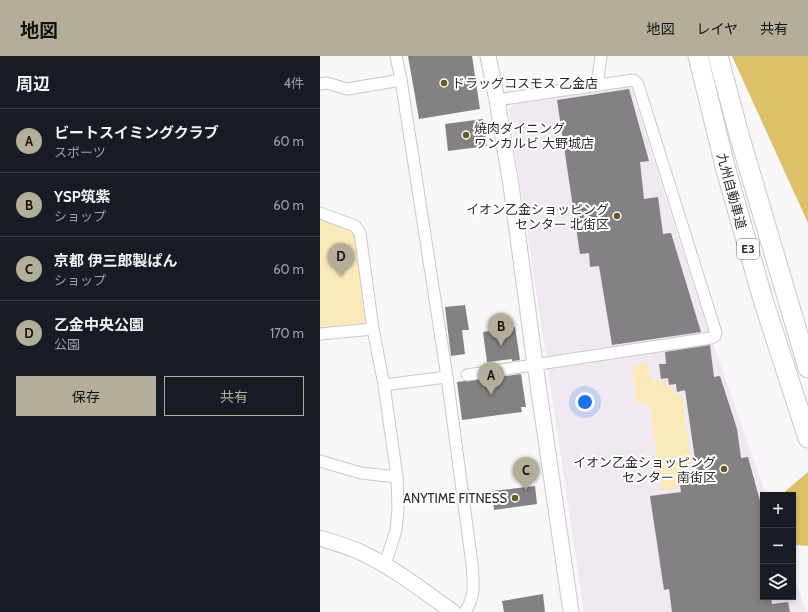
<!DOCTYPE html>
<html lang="ja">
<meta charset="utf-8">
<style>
body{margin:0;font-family:Cabin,"Noto Sans JP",sans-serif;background:#20242c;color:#f1f3f6}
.controls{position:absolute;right:12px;bottom:12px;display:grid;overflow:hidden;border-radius:0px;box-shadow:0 2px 6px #0003}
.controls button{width:36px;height:36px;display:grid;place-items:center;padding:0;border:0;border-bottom:1px solid #363941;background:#171b24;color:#f1f3f6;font:20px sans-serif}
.you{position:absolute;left:265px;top:346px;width:14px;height:14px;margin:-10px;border:3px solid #fff;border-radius:50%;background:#1a73e8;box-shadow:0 0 0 6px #1a73e833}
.badge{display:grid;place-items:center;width:26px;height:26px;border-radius:50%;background:#b4ae98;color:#111;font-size:13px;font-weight:700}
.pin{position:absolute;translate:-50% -33px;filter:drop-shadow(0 1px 2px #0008)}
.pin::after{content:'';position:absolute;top:21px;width:14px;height:12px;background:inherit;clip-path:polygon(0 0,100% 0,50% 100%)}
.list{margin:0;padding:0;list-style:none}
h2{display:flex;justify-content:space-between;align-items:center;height:52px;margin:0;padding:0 16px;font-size:17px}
h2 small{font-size:13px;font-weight:400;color:#9ea1a6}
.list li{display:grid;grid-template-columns:26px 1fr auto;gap:12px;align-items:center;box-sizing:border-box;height:64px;padding:0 16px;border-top:1px solid #363941}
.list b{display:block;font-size:15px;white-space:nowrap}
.list p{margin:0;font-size:13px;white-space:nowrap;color:#9ea1a6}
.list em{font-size:13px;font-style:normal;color:#9ea1a6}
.actions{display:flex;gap:8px;padding:12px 16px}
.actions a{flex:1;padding:9px 0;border:1px solid #b4ae98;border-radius:0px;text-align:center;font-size:14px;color:#b4ae98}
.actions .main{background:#b4ae98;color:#111}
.icon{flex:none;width:22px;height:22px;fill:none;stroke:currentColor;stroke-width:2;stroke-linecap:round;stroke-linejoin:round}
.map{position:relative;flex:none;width:488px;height:556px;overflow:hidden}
header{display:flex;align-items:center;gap:24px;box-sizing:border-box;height:56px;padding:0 20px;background:#b4ae98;color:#111}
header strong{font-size:19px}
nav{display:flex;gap:22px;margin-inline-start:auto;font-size:14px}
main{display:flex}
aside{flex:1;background:#171b24}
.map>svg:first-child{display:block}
.built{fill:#f0e9f2}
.green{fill:#faeaba}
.forest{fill:#ddc068}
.building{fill:#838184}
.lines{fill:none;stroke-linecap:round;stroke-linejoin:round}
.street-casing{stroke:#cac8cb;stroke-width:13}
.secondary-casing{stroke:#cac8cb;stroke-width:17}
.highway-casing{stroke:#cac8cb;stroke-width:21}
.street{stroke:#fff;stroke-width:11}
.secondary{stroke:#fff;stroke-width:15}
.highway{stroke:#fff;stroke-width:19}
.poi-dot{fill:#695926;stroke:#fff;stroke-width:1.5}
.labels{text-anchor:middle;stroke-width:4;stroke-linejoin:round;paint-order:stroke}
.shield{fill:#fff;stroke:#6b6a6b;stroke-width:1}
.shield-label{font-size:12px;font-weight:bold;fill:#2b2a2b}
.poi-label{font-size:13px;fill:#2b2a2b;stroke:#fff;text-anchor:end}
.street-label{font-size:13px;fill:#2b2a2b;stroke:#fff}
</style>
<header>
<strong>地図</strong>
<nav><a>地図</a><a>レイヤ</a><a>共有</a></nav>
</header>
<main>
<aside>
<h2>周辺<small>4件</small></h2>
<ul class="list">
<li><span class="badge">A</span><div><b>ビートスイミングクラブ</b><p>スポーツ</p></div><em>60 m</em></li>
<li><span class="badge">B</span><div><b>YSP筑紫</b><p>ショップ</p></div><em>60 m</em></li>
<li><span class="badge">C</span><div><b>京都 伊三郎製ぱん</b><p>ショップ</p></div><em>60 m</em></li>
<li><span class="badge">D</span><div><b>乙金中央公園</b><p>公園</p></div><em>170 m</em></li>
</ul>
<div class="actions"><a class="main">保存</a><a>共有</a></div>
</aside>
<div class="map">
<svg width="488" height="556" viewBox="0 0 488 556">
<rect width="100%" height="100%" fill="#f9f7fa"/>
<!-- built -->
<polygon class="built" points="311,31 349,153 388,273 446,439 443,439 443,541 473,541 473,518 486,556 264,556 189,53 195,48"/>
<!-- green -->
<g class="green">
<polygon points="0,163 32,176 36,180 47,260 45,268 0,272"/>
<polygon points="328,307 329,319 334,325 346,323 348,332 354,331 355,339 362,339 373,420 363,421 363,425 356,426 357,433 341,435 329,347 317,348 312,309"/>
</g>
<!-- forest -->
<g class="forest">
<polygon points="412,0 488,0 488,167"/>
<polygon points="488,416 488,490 475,489 473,482 473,439 461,439"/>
</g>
<!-- building -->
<g class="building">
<polygon points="88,0 152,0 160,53 99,63"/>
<polygon points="309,33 329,105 320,106 324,143 338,141 343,178 351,177 381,276 292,289 279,210 270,211 269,197 260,198 237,44"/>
<polygon points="163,63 167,90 128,95 125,68"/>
<polygon points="145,249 149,274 142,274 145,298 131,300 125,251"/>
<polygon points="195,271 200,304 192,305 192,303 167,306 163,276"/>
<polygon points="390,289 394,321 400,320 417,373 421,402 428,401 440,445 443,471 443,541 451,541 452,548 468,546 470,556 352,556 349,533 344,534 330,440 361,436 360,429 368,429 367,425 378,424 365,334 357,336 356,328 349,329 348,322 341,323 339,308 346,308 345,296"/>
<polygon points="201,318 206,351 201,351 202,356 142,364 137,326"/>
<polygon points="215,430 217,448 174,454 172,435"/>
<polygon points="223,538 225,556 184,556 182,545"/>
</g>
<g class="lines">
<defs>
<g id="street">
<path d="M76,0l5,24 46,297 25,187c1,19 4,31 -7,48"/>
<polyline points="0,28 7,27 27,33 81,24"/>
<polyline points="277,29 281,0"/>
<polyline points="0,157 35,170 40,177 53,273 64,329 77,421 78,453 76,474 65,509"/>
<polyline points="0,278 53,273"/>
<polyline points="147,319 391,282 395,280 396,277 318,29 316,26 313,24 177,44"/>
<polyline points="64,329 127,321"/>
<polyline points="0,405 41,417 77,421"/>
</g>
<g id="secondary">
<polyline points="168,0 177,44 191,129 215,308 251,556"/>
<path d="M0,482c13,4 26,8 38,13 35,16 64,39 95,61"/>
</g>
<g id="highway">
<polyline points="378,0 406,114 444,247 488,382"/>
<polyline points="398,0 420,82 488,312"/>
</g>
</defs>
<!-- street casing -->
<use href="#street" class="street-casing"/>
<!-- secondary casing -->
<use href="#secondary" class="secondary-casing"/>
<!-- highway casing -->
<use href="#highway" class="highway-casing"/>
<!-- street -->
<use href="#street" class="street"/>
<!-- secondary -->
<use href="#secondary" class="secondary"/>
<!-- highway -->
<use href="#highway" class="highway"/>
</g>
<!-- markers -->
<g class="poi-dot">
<circle cx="124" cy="27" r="4"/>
<circle cx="146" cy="79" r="4"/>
<circle cx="297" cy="160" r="4"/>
<circle cx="404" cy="413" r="4"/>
<circle cx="195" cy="442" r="4"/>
</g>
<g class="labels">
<!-- shield labels -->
<rect class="shield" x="417" y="183" width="22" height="20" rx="3"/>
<g class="shield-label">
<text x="428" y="197">E3</text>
</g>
<!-- poi labels -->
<g class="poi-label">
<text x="132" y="32" text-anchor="start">ドラッグコスモス 乙金店</text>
<text x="154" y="77" text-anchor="start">焼肉ダイニング<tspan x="154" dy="15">ワンカルビ 大野城店</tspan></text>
<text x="289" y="158">イオン乙金ショッピング<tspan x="289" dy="15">センター 北街区</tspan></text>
<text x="396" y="411">イオン乙金ショッピング<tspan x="396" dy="15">センター 南街区</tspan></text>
<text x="187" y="447">ANYTIME FITNESS</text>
</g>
<!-- street labels -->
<g class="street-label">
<text transform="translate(412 135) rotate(75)" y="5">九州自動車道</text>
</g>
</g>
</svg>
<div class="controls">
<button>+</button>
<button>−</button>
<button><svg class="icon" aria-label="layers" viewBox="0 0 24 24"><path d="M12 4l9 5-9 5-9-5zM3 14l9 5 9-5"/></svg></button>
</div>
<div class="you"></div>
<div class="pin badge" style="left:171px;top:339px">A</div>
<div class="pin badge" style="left:181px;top:290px">B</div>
<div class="pin badge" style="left:206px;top:434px">C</div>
<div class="pin badge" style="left:21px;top:220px">D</div>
</div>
</main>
